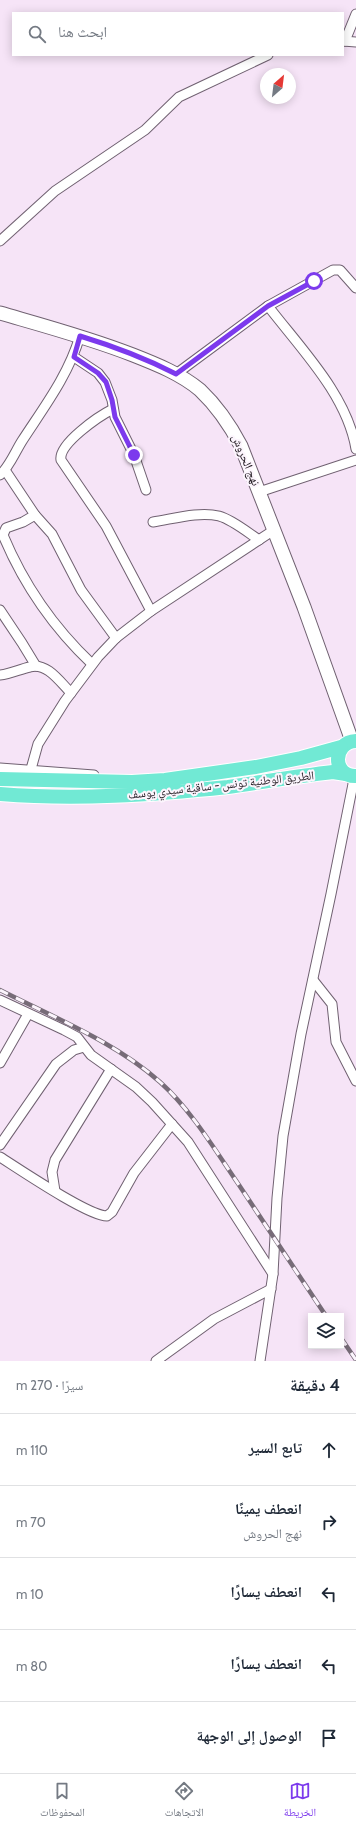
<!DOCTYPE html>
<html lang="ar">
<meta charset="utf-8">
<style>
body{margin:0;font-family:Cabin,"Noto Naskh Arabic",sans-serif;background:#f2f2f3;color:#1f2937;direction:rtl}
.controls{position:absolute;right:12px;bottom:12px;display:grid;overflow:hidden;border-radius:0px;box-shadow:0 2px 10px #0003}
.controls button{width:36px;height:36px;display:grid;place-items:center;padding:0;border:0;border-bottom:1px solid #e0e1e3;background:#fff;color:#1f2937;font:20px sans-serif}
.compass{position:absolute;left:260px;top:68px;width:36px;height:36px;border-radius:50%;background:#fff;box-shadow:0 2px 10px #0003;rotate:28deg}
.stop{position:absolute;width:12px;height:12px;margin:-9px;border:3px solid #7c3aed;border-radius:50%;background:#fff}
.stop.end{background:#7c3aed;border-color:#fff;box-shadow:0 1px 4px #0008}
.list{margin:0;padding:0;list-style:none}
h2{display:flex;justify-content:space-between;align-items:center;height:52px;margin:0;padding:0 16px;font-size:17px}
h2 small{font-size:13px;font-weight:400;color:#747a83}
.list li{display:grid;grid-template-columns:26px 1fr auto;gap:12px;align-items:center;box-sizing:border-box;height:72px;padding:0 16px;border-top:1px solid #e0e1e3}
.list b{display:block;font-size:15px;white-space:nowrap}
.list p{margin:0;font-size:13px;white-space:nowrap;color:#747a83}
.list em{font-size:13px;font-style:normal;color:#747a83}
.icon{flex:none;width:22px;height:22px;fill:none;stroke:currentColor;stroke-width:2;stroke-linecap:round;stroke-linejoin:round}
.map{position:relative;flex:none;width:356px;height:1361px;overflow:hidden;direction:ltr}
.search{position:absolute;background:#fff;box-shadow:0 2px 10px #0003;left:12px;right:12px;top:12px;height:44px;display:flex;align-items:center;gap:10px;box-sizing:border-box;padding:0 14px;border-radius:0px;color:#747a83;font-size:15px}
.sheet{height:412px;background:#fff}
nav{display:flex;justify-content:space-around;align-items:center;box-sizing:border-box;height:56px;border-top:1px solid #e0e1e3;background:#fff;font-size:11px;color:#747a83}
nav a{display:grid;justify-items:center;gap:2px}
nav .on{color:#7c3aed}
.map>svg:first-child{display:block}
.lines{fill:none;stroke-linecap:round;stroke-linejoin:round}
.street-casing{stroke:#706171;stroke-width:11}
.secondary-casing{stroke:#706171;stroke-width:15}
.primary-casing{stroke:#fff;stroke-width:16}
.street{stroke:#fff;stroke-width:9}
.secondary{stroke:#fff;stroke-width:13}
.primary{stroke:#71e9d4;stroke-width:14}
.rail-casing{stroke:#776c78;stroke-width:4.5}
.rail{stroke:#fcf5fd;stroke-width:3;stroke-dasharray:9;stroke-linecap:butt}
.route{stroke:#7c3aed;stroke-width:5}
.labels{text-anchor:middle;stroke-width:4;stroke-linejoin:round;paint-order:stroke}
.street-label{font-size:12px;fill:#272027;stroke:#fcf5fd}
</style>
<div class="map">
<svg width="356" height="1361" viewBox="0 0 356 1361">
<rect width="100%" height="100%" fill="#f6e4f7"/>
<g class="lines">
<defs>
<g id="street">
<polyline points="343,41 356,42"/>
<polyline points="345,41 356,14"/>
<polyline points="0,241 55,191 145,130 179,97 268,55"/>
<path d="M268,306c33,43 79,89 88,143"/>
<polyline points="74,357 98,373 105,382 112,400 115,417 134,455 146,490"/>
<polyline points="176,374 268,306 333,270 340,270 356,288"/>
<path d="M113,409c-14,7 -55,35 -52,51l45,66 45,85"/>
<polyline points="5,470 35,515 52,534 81,590 116,638"/>
<path d="M0,475c10,-9 15,-23 22,-34 22,-34 46,-65 58,-105"/>
<polyline points="259,492 356,460"/>
<path d="M35,515l-12,7 -17,6 -3,7c20,48 51,93 89,129"/>
<path d="M153,522c20,-3 46,-11 66,-6 14,4 28,16 40,24"/>
<polyline points="0,610 22,643 36,666"/>
<path d="M0,675c11,-1 20,-6 30,-8 17,-5 30,15 41,26"/>
<polyline points="0,768 94,775"/>
<polyline points="31,769 38,744 65,701 98,657 116,638 151,611 274,530"/>
<polyline points="313,980 332,1004 336,1042 356,1081"/>
<polyline points="0,1000 64,1030 77,1037 91,1055 136,1087 152,1102 188,1142 273,1274"/>
<polyline points="0,1063 28,1014"/>
<polyline points="0,1145 56,1064 74,1050 84,1047"/>
<path d="M0,1157c19,12 88,59 107,59l5,-4 22,-39 38,-49"/>
<polyline points="55,1191 52,1172 55,1160 111,1069"/>
<polyline points="156,1361 214,1319 271,1289"/>
<polyline points="260,1361 273,1274 277,1198 283,1136 301,1034 331,894 353,784 352,776"/>
</g>
<path id="secondary" d="M0,313c45,13 90,25 133,42 23,9 48,19 67,35 18,17 30,35 41,56l63,161 48,134"/>
<g id="primary">
<path d="M356,741c-24,1 -24,36 0,35"/>
<polyline points="0,779 132,782 165,780 256,767 301,758 341,747"/>
<path d="M0,794c76,6 152,1 228,-7 35,-5 70,-11 105,-15l13,2"/>
</g>
</defs>
<!-- street casing -->
<use href="#street" class="street-casing"/>
<!-- secondary casing -->
<use href="#secondary" class="secondary-casing"/>
<!-- primary casing -->
<use href="#primary" class="primary-casing"/>
<!-- street -->
<use href="#street" class="street"/>
<!-- secondary -->
<use href="#secondary" class="secondary"/>
<!-- primary -->
<use href="#primary" class="primary"/>
<defs>
<g id="rail">
<path d="M0,990c53,27 115,52 160,92 32,29 55,68 79,103 29,44 58,88 87,131"/>
<polyline points="341,1338 356,1360"/>
</g>
</defs>
<!-- rail casing -->
<use href="#rail" class="rail-casing"/>
<!-- rail -->
<use href="#rail" class="rail"/>
</g>
<g class="lines">
<!-- route -->
<path class="route" d="M134,455l-19,-38 -3,-17 -6,-18 -8,-9 -24,-16 6,-21c33,10 65,22 96,38l92,-68 46,-25"/>
</g>
<g class="labels">
<!-- street labels -->
<g class="street-label">
<text transform="translate(246 460) rotate(67)" y="4">نهج الحروش</text>
<text transform="translate(221 785) rotate(-6)" y="4">الطريق الوطنية تونس - ساقية سيدي يوسف</text>
</g>
</g>
</svg>
<div class="controls">
<button><svg class="icon" aria-label="layers" viewBox="0 0 24 24"><path d="M12 4l9 5-9 5-9-5zM3 14l9 5 9-5"/></svg></button>
</div>
<svg class="compass" viewBox="-18 -18 36 36"><path d="M0-13l5 13h-10z" fill="#e53935"/><path d="M0 13l5-13h-10z" fill="#747a83"/></svg>
<div class="stop" style="left:314px;top:281px"></div>
<div class="stop end" style="left:134px;top:455px"></div>
<div class="search"><svg class="icon" aria-label="search" viewBox="0 0 24 24"><circle cx="10" cy="10" r="6"/><path d="M15 15l6 6"/></svg>ابحث هنا</div>
</div>
<section class="sheet">
<h2>4 دقيقة<small>سيرًا · 270 m</small></h2>
<ul class="list">
<li><svg class="icon" aria-label="ahead" viewBox="0 0 24 24"><path d="M12 20V5M6 11l6-6 6 6"/></svg><div><b>تابع السير</b></div><em>110 m</em></li>
<li><svg class="icon" aria-label="right" viewBox="0 0 24 24"><path d="M7 20v-9h11M14 6l5 5-5 5"/></svg><div><b>انعطف يمينًا</b><p>نهج الحروش</p></div><em>70 m</em></li>
<li><svg class="icon" aria-label="left" viewBox="0 0 24 24"><path d="M17 20v-9H6M10 6l-5 5 5 5"/></svg><div><b>انعطف يسارًا</b></div><em>10 m</em></li>
<li><svg class="icon" aria-label="left" viewBox="0 0 24 24"><path d="M17 20v-9H6M10 6l-5 5 5 5"/></svg><div><b>انعطف يسارًا</b></div><em>80 m</em></li>
<li><svg class="icon" aria-label="arrive" viewBox="0 0 24 24"><path d="M6 21V4h12l-3 4 3 4H6"/></svg><div><b>الوصول إلى الوجهة</b></div></li>
</ul>
</section>
<nav>
<a class="on"><svg class="icon" aria-label="map" viewBox="0 0 24 24"><path d="M3 6l6-2 6 2 6-2v14l-6 2-6-2-6 2zM9 4v14M15 6v14"/></svg>الخريطة</a>
<a><svg class="icon" aria-label="directions" viewBox="0 0 24 24"><path d="M12 3l9 9-9 9-9-9zM9 14v-3h6M13 9l2 2-2 2"/></svg>الاتجاهات</a>
<a><svg class="icon" aria-label="saved" viewBox="0 0 24 24"><path d="M7 4h10v16l-5-4-5 4z"/></svg>المحفوظات</a>
</nav>
